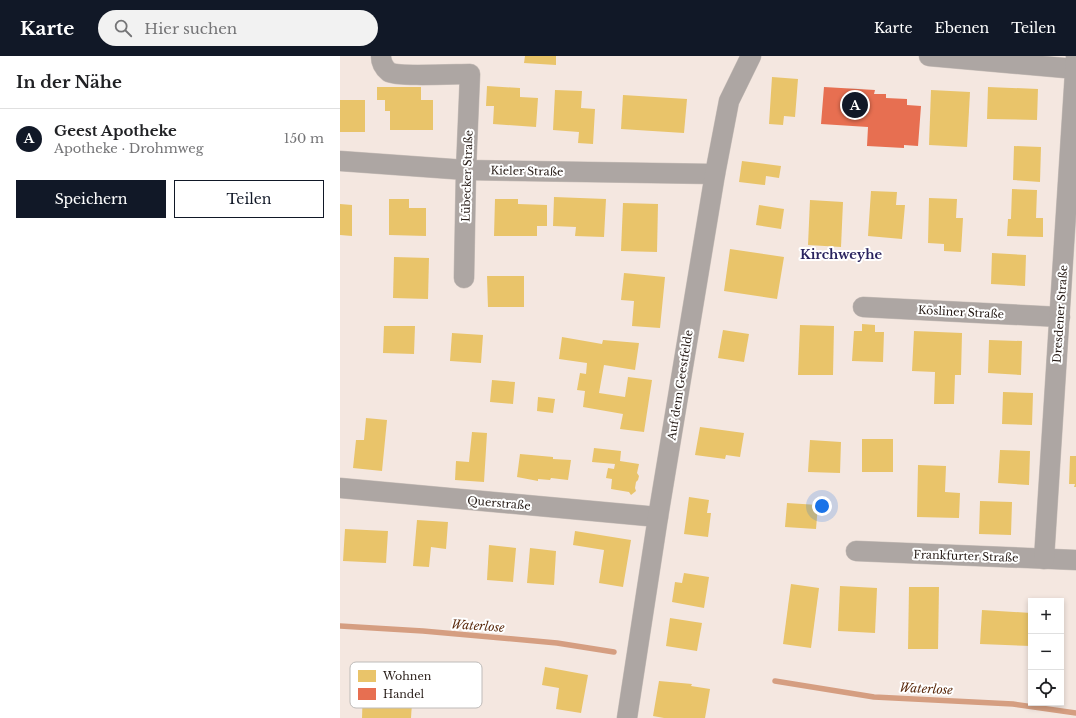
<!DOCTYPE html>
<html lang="de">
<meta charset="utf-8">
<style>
body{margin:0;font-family:"Libre Baskerville",serif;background:#f2f2f2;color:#202124}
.controls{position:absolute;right:12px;bottom:12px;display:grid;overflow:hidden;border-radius:0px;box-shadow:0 2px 6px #0003}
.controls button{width:36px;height:36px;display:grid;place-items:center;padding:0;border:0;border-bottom:1px solid #e0e0e0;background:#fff;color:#202124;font:20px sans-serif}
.you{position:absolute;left:482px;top:450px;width:14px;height:14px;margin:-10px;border:3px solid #fff;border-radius:50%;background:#1a73e8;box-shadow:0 0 0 6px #1a73e833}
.badge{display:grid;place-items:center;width:26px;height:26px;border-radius:50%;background:#111827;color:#fff;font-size:13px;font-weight:700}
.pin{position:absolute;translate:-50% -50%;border:2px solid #fff;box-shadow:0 1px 4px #0006}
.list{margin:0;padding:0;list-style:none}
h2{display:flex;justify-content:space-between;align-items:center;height:52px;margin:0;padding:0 16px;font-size:17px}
h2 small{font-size:13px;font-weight:400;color:#757577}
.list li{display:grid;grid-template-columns:26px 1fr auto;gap:12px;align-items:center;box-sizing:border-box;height:60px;padding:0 16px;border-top:1px solid #e0e0e0}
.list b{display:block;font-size:15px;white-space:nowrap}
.list p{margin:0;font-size:13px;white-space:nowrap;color:#757577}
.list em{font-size:13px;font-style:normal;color:#757577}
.actions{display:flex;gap:8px;padding:12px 16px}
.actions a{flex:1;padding:9px 0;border:1px solid #111827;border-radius:0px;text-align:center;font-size:14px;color:#111827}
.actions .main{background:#111827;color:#fff}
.icon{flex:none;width:22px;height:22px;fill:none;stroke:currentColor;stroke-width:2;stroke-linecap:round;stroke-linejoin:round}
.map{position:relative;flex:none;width:736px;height:662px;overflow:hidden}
header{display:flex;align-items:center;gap:24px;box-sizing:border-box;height:56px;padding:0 20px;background:#111827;color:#fff}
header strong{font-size:19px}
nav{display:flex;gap:22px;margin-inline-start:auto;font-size:14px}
.search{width:280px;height:36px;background:#f2f2f2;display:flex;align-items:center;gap:10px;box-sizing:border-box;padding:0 14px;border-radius:22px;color:#757577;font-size:15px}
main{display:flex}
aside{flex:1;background:#fff}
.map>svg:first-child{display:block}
.homes{fill:#e9c46a}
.shops{fill:#e76f51}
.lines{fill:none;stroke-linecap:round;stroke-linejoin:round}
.stream{stroke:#d59e81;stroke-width:5.5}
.minor-casing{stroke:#cdc3bd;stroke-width:21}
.minor{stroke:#ada6a3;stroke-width:20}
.labels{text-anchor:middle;stroke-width:4;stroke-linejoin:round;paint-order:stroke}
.street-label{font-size:11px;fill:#261b16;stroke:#fff}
.water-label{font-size:12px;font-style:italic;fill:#5b2b0e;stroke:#fff}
.quarter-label{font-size:13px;font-weight:bold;fill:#2a245f;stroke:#fff}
.key{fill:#fff;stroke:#bebbb9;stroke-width:1}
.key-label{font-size:11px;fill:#261b16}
</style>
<header>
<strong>Karte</strong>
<div class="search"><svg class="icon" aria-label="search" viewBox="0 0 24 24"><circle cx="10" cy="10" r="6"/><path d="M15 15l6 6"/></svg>Hier suchen</div>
<nav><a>Karte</a><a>Ebenen</a><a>Teilen</a></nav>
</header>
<main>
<aside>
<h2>In der Nähe<small></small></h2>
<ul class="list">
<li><span class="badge">A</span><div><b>Geest Apotheke</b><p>Apotheke · Drohmweg</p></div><em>150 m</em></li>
</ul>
<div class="actions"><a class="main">Speichern</a><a>Teilen</a></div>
</aside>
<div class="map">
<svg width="736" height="662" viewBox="0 0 736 662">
<rect width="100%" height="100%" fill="#f4e7e0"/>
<!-- homes -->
<g class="homes">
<polygon points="185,0 216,0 216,9 184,7"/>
<polygon points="432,21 458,23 455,61 444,60 443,69 429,68"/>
<polygon points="147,30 180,32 180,41 198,42 196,71 153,68 154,50 146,50"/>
<polygon points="37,31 81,31 81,44 93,44 93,74 50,74 50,55 45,55 45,44 37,44"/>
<polygon points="648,31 698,33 697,64 647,63"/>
<polygon points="215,34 242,35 241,52 255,53 253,88 238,87 239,76 213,74"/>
<polygon points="591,34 630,36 627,91 589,89"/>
<polygon points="283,39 347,43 344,77 281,73"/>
<rect x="0" y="44" width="25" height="32"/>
<polygon points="674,90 701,91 700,126 673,124"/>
<polygon points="402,105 441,110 439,122 426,120 425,129 399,126"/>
<polygon points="672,133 697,134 696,162 703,162 703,181 667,180 668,163 671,163"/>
<polygon points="531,135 557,136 556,149 565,149 562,183 528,180"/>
<polygon points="214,141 266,143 264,181 235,180 236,171 213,170"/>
<polygon points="589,142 617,143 616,162 623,162 621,196 604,195 604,188 588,187"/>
<polygon points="49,143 69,143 69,152 86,152 86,180 49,179"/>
<polygon points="155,143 178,143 178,148 207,149 207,170 197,170 197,180 154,180"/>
<polygon points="470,144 503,146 501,191 468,189"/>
<polygon points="283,147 318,148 317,196 281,195"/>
<polygon points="0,148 12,149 12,180 0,179"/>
<polygon points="419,149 444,153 441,173 416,169"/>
<polygon points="390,193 444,201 437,243 384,235"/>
<polygon points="652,197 686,199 685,230 651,228"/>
<polygon points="54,201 89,202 88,243 53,242"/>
<polygon points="284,217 325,221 320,272 292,270 294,245 281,244"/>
<polygon points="147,220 184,220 184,251 148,251"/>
<polygon points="522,268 535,269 535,276 544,276 543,306 512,305 514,275 522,275"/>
<polygon points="460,269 494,270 493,319 458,319"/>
<polygon points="44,270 75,270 74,298 43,297"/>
<polygon points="383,274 409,278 404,306 378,302"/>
<polygon points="574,275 622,277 621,319 615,319 614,348 594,348 595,316 572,315"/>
<polygon points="112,277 143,279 141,307 110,305"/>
<polygon points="222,281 262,288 263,284 299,287 295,314 264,309 259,337 285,341 288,321 312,324 304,376 280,373 283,358 243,351 245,335 237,334 240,317 246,318 247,307 219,303"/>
<polygon points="649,284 682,285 681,319 648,317"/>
<polygon points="152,324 175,326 173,348 150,346"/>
<polygon points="663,336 693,337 692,369 662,368"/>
<polygon points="198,341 215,343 213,357 197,355"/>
<polygon points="26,362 47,364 42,415 13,412 16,384 24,384"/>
<polygon points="360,371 404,377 400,401 386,399 385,403 355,399"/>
<polygon points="132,376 147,377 144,426 115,424 116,405 129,406"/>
<rect x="522" y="383" width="31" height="33"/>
<polygon points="470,384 501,386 500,417 468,416"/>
<polygon points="254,392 281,395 280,405 299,408 297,417 299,420 298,424 296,426 295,432 296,435 291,439 289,436 271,433 272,423 266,422 268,412 274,413 275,408 252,406"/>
<polygon points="660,394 690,395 689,429 658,427"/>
<polygon points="180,398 213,401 213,403 231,404 228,424 211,422 210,424 198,423 198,425 177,421"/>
<polygon points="730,400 736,400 736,431 734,431 735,428 729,428"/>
<polygon points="578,409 606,410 605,436 620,437 619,462 577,461"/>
<polygon points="349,441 369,444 367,457 371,457 368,481 344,478"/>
<polygon points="640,445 672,446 671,479 639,478"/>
<polygon points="447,447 478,449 476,473 445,471"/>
<polygon points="77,464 108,466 106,493 91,491 89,511 73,510"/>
<polygon points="5,473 48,475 46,507 3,505"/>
<polygon points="235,475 291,484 283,531 259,527 264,494 233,489"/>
<polygon points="149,489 176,492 173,526 147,524"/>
<polygon points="190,492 216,495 214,529 187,527"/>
<polygon points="344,517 369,521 364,552 332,546 335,526 342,527"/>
<polygon points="451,528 479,532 471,592 443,588"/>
<polygon points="500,530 537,532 535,577 498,575"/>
<polygon points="569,531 599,531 598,593 568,593"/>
<polygon points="642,554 691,557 691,590 640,588"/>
<polygon points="330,562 362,567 357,595 326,590"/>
<polygon points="205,611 248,619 241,657 216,653 219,632 202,629"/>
<polygon points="319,625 352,628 351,630 370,633 365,662 324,662 313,660"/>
<polygon points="23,630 73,632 71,662 22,662"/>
</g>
<!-- shops -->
<polygon class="shops" points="484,31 535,34 534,38 546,38 546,42 567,43 567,49 581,50 578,90 564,89 564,92 527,90 528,71 481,68"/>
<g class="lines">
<!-- stream -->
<g class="stream">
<polyline points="0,570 83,575 217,587 274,596"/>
<polyline points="435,625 534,641 673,648 736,657"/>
</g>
<defs>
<g id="minor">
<path d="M41,0c0,6 3,12 8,16 8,5 68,2 81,2l-4,96 -2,108"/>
<polyline points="589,0 736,13"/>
<polyline points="0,105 126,114 375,118"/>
<polyline points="523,251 720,261"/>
<polyline points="0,432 318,461"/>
<polyline points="516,495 736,504"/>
<polyline points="704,503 736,0"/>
<polyline points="287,662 318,461 375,118 389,45 411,0"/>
</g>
</defs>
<!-- minor casing -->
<use href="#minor" class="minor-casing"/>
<!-- minor -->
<use href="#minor" class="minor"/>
</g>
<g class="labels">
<!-- street labels -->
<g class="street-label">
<text transform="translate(187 115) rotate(1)" y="4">Kieler Straße</text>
<text transform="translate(127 120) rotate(-88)" y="4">Lübecker Straße</text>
<text transform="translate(621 256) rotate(3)" y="4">Kösliner Straße</text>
<text transform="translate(720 258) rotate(-86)" y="4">Dresdener Straße</text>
<text transform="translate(340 329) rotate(-81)" y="4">Auf dem Geestfelde</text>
<text transform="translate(159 447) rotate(5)" y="4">Querstraße</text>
<text transform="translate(626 500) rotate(2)" y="4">Frankfurter Straße</text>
</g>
<!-- water labels -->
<g class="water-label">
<text transform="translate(138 570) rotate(4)" y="4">Waterlose</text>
<text transform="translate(586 633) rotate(3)" y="4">Waterlose</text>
</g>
<!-- quarter labels -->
<g class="quarter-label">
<text x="501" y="203">Kirchweyhe</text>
</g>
</g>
<!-- legend -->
<rect x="10" y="606" width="132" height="46" rx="6" class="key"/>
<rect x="18" y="614" width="18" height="12" fill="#e9c46a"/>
<rect x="18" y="632" width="18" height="12" fill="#e76f51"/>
<g class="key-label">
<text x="43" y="624">Wohnen</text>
<text x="43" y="642">Handel</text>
</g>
</svg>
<div class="controls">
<button>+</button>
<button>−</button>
<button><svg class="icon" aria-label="locate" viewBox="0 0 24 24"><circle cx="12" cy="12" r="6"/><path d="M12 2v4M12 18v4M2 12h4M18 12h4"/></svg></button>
</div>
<div class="you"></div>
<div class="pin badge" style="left:515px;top:49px">A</div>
</div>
</main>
